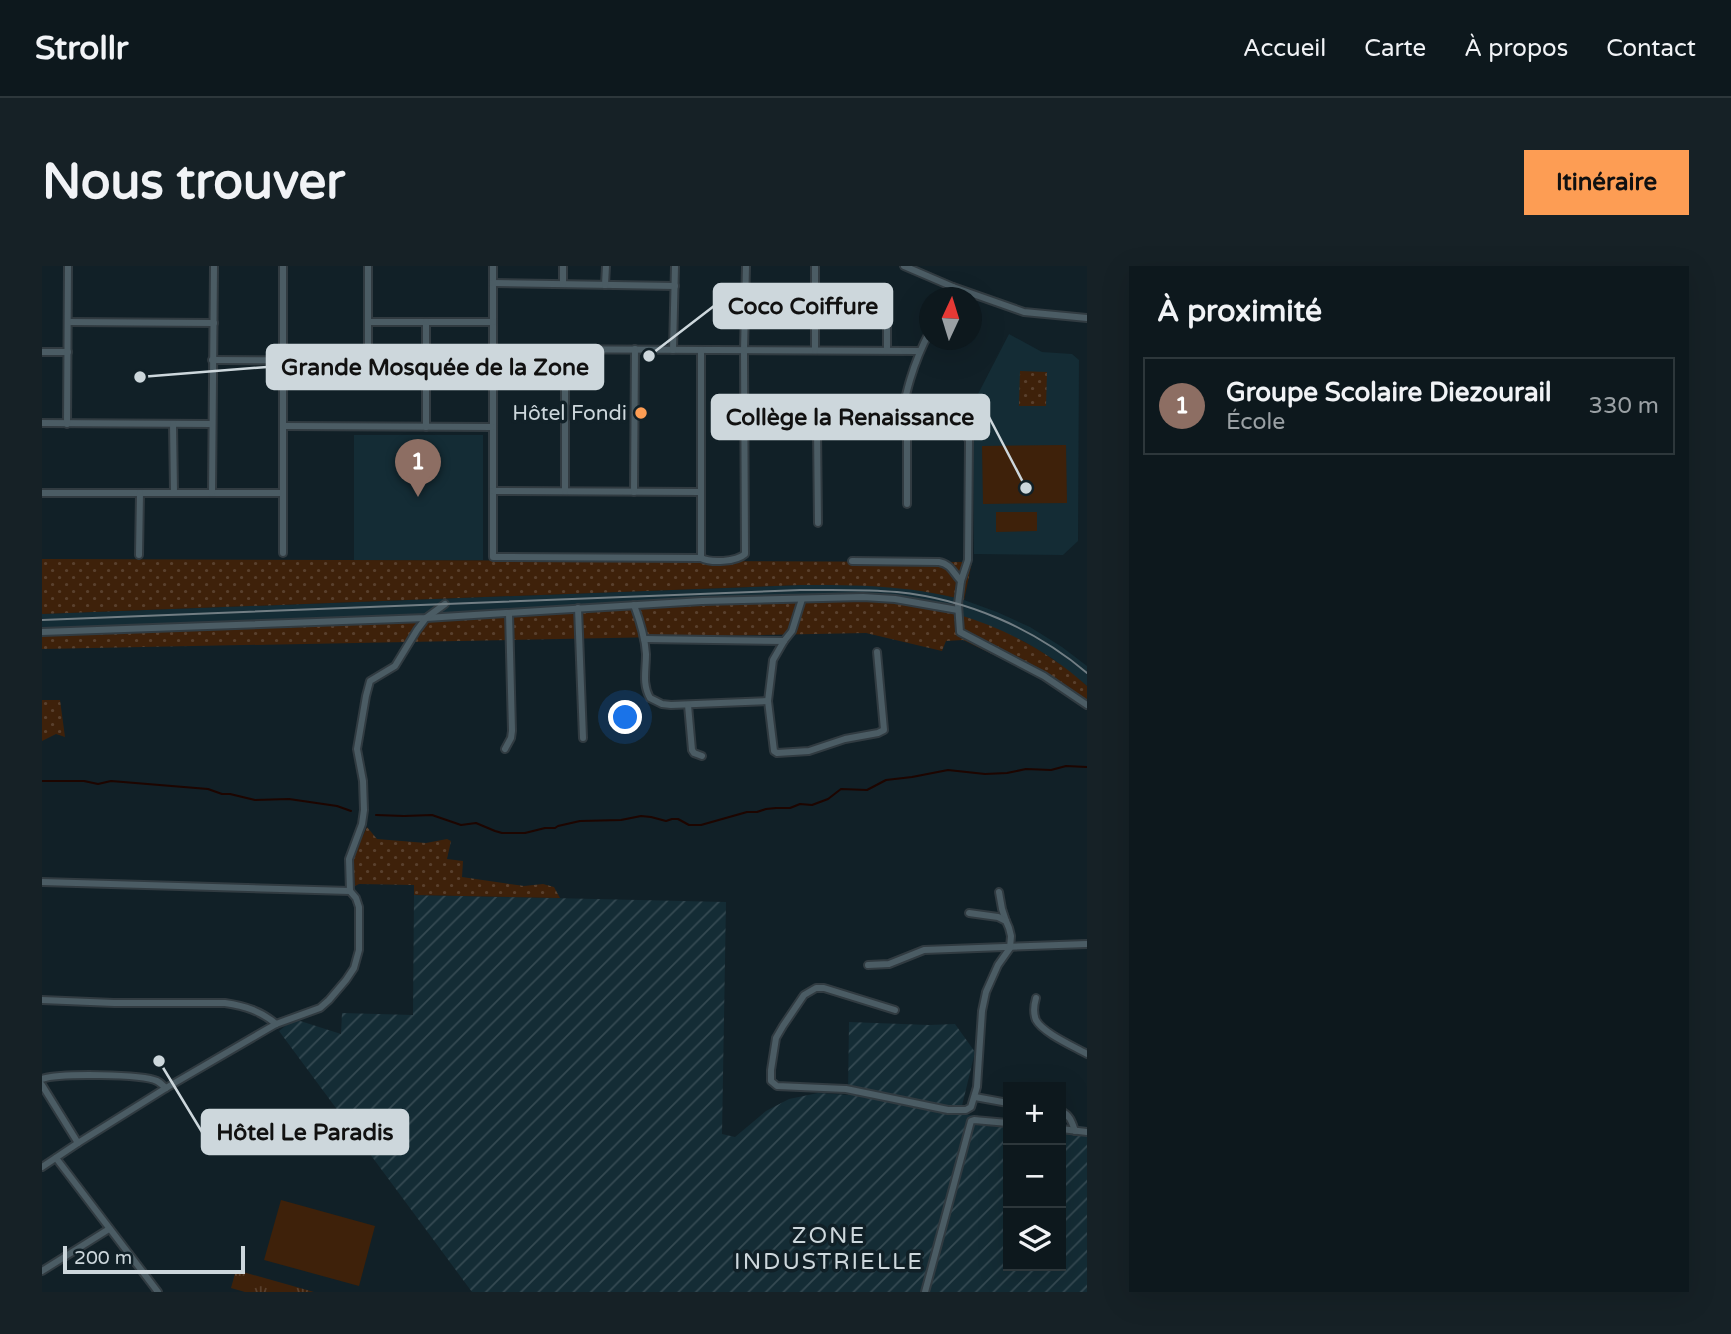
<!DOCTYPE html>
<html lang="fr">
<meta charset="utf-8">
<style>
body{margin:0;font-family:"Varela Round",sans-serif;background:#162126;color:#f1f3f6}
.controls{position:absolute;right:21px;bottom:21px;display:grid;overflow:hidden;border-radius:0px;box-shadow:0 7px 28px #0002}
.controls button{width:63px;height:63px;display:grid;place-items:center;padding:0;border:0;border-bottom:2px solid #2d373b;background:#0d181d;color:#f1f3f6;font:35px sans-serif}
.compass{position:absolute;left:877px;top:21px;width:63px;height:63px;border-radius:50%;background:#0d181d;box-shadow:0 7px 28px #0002;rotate:4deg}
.scale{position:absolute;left:21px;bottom:18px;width:182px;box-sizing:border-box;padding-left:7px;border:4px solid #cdd7dc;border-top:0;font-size:19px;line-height:24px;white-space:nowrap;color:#cdd7dc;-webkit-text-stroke:5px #112027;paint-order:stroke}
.you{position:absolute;left:584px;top:452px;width:24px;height:24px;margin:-18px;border:5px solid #fff;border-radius:50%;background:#1a73e8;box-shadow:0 0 0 10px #1a73e833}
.badge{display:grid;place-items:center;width:46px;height:46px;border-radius:50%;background:#fd9d54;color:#fff;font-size:23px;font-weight:700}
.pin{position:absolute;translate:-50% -58px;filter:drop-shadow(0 2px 4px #0008)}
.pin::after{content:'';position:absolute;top:37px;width:24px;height:21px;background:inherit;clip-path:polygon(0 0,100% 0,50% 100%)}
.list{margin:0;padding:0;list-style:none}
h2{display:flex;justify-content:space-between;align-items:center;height:91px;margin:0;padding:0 28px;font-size:30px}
h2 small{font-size:23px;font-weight:400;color:#9aa0a4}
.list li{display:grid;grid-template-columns:46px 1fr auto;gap:21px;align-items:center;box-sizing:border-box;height:98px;margin:0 14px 14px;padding:0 14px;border:2px solid #2d373b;border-radius:0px}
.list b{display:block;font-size:26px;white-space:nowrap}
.list p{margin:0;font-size:23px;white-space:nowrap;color:#9aa0a4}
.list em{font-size:23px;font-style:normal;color:#9aa0a4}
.icon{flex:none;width:38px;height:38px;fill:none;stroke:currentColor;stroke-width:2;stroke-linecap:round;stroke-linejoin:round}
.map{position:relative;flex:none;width:1045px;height:1026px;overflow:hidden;border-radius:0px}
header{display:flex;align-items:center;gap:42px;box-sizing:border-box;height:98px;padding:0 35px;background:#0d181d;border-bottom:2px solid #2d373b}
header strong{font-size:33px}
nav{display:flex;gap:38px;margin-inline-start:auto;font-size:24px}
.intro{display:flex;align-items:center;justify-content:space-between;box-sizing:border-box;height:168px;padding:0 42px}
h1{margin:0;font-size:49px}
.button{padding:18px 32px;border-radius:0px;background:#fd9d54;color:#111;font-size:24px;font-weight:700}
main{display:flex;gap:42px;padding:0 42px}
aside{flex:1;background:#0d181d;border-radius:0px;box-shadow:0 7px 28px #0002}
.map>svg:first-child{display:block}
.built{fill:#142c35}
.industrial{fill:url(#industrial-furrows)}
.grass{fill:url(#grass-dots)}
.park{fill:url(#park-tufts)}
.pitch{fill:#3e210a}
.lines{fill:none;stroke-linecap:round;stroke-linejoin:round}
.stream{stroke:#1d0500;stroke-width:2}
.minor-casing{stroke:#313b41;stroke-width:10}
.minor{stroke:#4b5c64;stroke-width:6}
.rail{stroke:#727e84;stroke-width:2}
.poi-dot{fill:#fd9d54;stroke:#112027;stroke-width:2.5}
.labels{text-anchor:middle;stroke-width:7;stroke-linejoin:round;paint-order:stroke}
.poi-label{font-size:21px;fill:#cdd7dc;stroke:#112027;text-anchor:end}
.neighbourhood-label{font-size:23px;letter-spacing:2px;fill:#cdd7dc;stroke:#112027}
.leader{fill:none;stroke:#cdd7dc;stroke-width:2.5}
.callout-dot{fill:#cdd7dc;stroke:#112027;stroke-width:2.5}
.callout{fill:#cdd7dc;stroke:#cdd7dc;stroke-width:2.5}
.callout-label{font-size:23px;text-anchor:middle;font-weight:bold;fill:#111}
</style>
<header>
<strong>Strollr</strong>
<nav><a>Accueil</a><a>Carte</a><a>À propos</a><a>Contact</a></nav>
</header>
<div class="intro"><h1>Nous trouver</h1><a class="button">Itinéraire</a></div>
<main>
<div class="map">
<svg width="1045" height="1026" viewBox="0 0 1045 1026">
<defs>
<pattern id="industrial-furrows" width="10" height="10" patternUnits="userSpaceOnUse" patternTransform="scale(1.75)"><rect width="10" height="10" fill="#142c35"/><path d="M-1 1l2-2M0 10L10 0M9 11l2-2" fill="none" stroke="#354a52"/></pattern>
<pattern id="grass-dots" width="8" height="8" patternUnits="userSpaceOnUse" patternTransform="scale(1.75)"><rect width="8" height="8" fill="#3e210a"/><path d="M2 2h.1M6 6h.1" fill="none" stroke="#59402d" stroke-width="1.8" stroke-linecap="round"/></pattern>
<pattern id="park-tufts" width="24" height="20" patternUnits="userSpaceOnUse" patternTransform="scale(1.75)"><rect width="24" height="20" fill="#3e210a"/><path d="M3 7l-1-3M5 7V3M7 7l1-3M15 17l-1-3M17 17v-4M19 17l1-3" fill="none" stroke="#59402d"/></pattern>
</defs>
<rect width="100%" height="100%" fill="#112027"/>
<!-- built -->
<g class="built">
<polygon points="967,68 1000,86 1030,88 1037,94 1036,275 1021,289 932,288 931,153 936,128"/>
<rect x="312" y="169" width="129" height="125"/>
<polygon points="758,319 823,319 856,321 891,326 922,334 955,346 988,361 1020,381 1045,400 1045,420 1011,393 981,375 854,336 822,334 758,334 0,364 0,348"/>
</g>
<!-- industrial -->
<polygon class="industrial" points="372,629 684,636 680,868 693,871 724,845 747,833 776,827 806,829 807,756 887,759 913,758 933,786 918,848 966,853 966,1000 1019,1000 1019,858 1045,861 1045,1026 430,1026 237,765 252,753 299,768 300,747 371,749"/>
<!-- grass -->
<g class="grass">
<polygon points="978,105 1005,106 1004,140 977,140"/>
<path d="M0,293l930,3 -8,38c-58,-15 -105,-15 -164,-15l-758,29z"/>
<path d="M758,334c33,0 65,-1 97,2 70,8 138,37 190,84v20l-58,-34 -66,-32 -17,1 -4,10 -76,-18 -824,16v-19z"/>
<polygon points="0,434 18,434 23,471 14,468 0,475"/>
<polygon points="325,561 335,573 384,577 405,573 409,575 405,593 421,595 420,611 482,620 501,618 512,621 518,632 372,629 372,619 317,618 313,620 310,593"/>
</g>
<!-- park -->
<polygon class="park" points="194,1004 272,1026 203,1026 189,1022"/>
<!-- pitch -->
<g class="pitch">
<polygon points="1024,179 1025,237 941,238 940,180"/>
<polygon points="954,246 995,246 995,265 954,266"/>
<polygon points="239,934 333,960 317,1020 222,994"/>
</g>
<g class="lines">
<!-- stream -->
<g class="stream">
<polyline points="0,515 42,515 56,518 69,515 166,523 180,528 188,528 213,534 247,533 295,540 309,545"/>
<polyline points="334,549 362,550 390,549 419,559 434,557 453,565 460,567 483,567 503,562 513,562 516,560 538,555 579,554 599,550 609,551 624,555 630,553 636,553 647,559 659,559 705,546 715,546 724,543 734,542 748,542 758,538 770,539 786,533 799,523 825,524 844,514 870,511 906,504 943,508 965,507 984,503 1009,504 1024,500 1045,501"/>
</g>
<defs>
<g id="minor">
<path d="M451,0v291l208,1c10,5 35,4 44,-4l-1,-204 2,-84"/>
<polyline points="862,0 911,21 982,46 1045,52"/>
<polyline points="451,17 633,20"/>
<polyline points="521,18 521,0"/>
<polyline points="563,19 564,0"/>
<polyline points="906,32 911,21"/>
<polyline points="845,37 845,84"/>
<polyline points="26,56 172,57"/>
<polyline points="326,56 451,56"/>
<polyline points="451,83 877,85"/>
<polyline points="631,84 633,0"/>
<polyline points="773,84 773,0"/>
<polyline points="0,86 26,86"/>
<polyline points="170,94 384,95"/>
<polyline points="326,94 326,0"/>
<polyline points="0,157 170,158"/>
<polyline points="25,158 26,0"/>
<polyline points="131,158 132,227"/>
<polyline points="241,160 451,161"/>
<polyline points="384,161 384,56"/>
<polyline points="702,163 914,165 922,167 927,174 926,294 919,315 916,338 918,366 1002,410 1045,439"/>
<polyline points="775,164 776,257"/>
<path d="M856,164c8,-37 14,-65 32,-99"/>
<polyline points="865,164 865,238"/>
<polyline points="451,225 659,226"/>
<polyline points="523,225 523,83"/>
<polyline points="592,226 593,83"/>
<polyline points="0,227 241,227"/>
<polyline points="170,227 172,0"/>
<polyline points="241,287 241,0"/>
<polyline points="97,289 98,227"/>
<polyline points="659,292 659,84"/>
<path d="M810,295l87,1c12,2 14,11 22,19"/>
<polyline points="760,333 750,365 742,375 731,394 726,435 732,485 735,487 767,485 803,473 836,467 842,464 835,386"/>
<path d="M592,339c6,16 11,32 12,49 0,16 -4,30 4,44l12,6 9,1 97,-4"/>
<polyline points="536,342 541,472"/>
<polyline points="0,366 384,352 660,335 821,331 853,333 916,344"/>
<polyline points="602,373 742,375"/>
<polyline points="646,439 650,484 652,487 660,490"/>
<polyline points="463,483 469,472 470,465 467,347"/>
<polyline points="0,616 308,625"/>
<polyline points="957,626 960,643 964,655"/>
<polyline points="826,699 847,698 882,684 1045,678"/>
<path d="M994,732c-2,7 -3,15 0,22 7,13 37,26 51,34"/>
<path d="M0,734l72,3h111c20,3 36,8 51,21"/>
<polyline points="853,744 782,722 774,722 762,729 741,760 734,772 729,804 729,815 735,820 804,823 906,844 924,844 929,841 935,821 940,745 944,726 956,699 968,682 969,670 967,662 964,655 956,651 927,647"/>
<path d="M0,813c16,-6 101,-5 115,2 4,2 6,5 9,7"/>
<polyline points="0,819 36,877"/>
<polyline points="933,831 966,837"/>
<path d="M1019,845c9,4 11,11 14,20"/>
<polyline points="1019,863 1045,866"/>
<polyline points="14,892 116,1026"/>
<polyline points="0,901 36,877 124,822 234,758 278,742 287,734 304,714 312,702 317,684 317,641 314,632 308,625 307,593 320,558 322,544 321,515 315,483 324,430 328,415 353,400 375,364 384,352 403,338"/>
<polyline points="0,1005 67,963"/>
<polyline points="883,1026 929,855 932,854 966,857"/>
</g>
</defs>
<!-- minor casing -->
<use href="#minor" class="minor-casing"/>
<!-- minor -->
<use href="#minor" class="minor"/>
<!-- rail -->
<path class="rail" d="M0,354l758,-30c32,0 65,-1 97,2 69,7 137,36 190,81"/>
</g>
<!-- markers -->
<circle class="poi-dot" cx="599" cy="147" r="7"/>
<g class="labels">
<!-- poi labels -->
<g class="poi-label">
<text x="585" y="154">Hôtel Fondi</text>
</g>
<!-- neighbourhood labels -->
<g class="neighbourhood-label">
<text x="787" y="977">ZONE<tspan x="787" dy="26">INDUSTRIELLE</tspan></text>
</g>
</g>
<!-- callouts -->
<path class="leader" d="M607 90L672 40M98 111L225 101M984 222L947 151M117 795L160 866"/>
<g class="callout-dot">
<circle cx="607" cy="90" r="7"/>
<circle cx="98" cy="111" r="7"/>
<circle cx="984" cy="222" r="7"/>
<circle cx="117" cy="795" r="7"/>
</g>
<g class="callout">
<rect x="672" y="18" width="178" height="44" rx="7"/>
<rect x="225" y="79" width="336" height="44" rx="7"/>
<rect x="670" y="129" width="277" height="44" rx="7"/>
<rect x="160" y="844" width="206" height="44" rx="7"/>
</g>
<g class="callout-label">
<text x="761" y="48">Coco Coiffure</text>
<text x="393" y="109">Grande Mosquée de la Zone</text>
<text x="808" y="159">Collège la Renaissance</text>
<text x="263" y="874">Hôtel Le Paradis</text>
</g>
</svg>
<div class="controls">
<button>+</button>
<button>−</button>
<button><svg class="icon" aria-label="layers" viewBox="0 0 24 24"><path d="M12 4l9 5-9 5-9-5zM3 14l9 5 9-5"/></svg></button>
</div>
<svg class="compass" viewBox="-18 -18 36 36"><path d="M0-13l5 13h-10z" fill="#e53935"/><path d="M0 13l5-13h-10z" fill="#9aa0a4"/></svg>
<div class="scale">200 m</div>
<div class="you"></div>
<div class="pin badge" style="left:376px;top:231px;background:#8d6e63">1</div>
</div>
<aside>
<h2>À proximité<small></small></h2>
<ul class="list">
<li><span class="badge" style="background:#8d6e63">1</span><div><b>Groupe Scolaire Diezourail</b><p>École</p></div><em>330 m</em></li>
</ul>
</aside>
</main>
